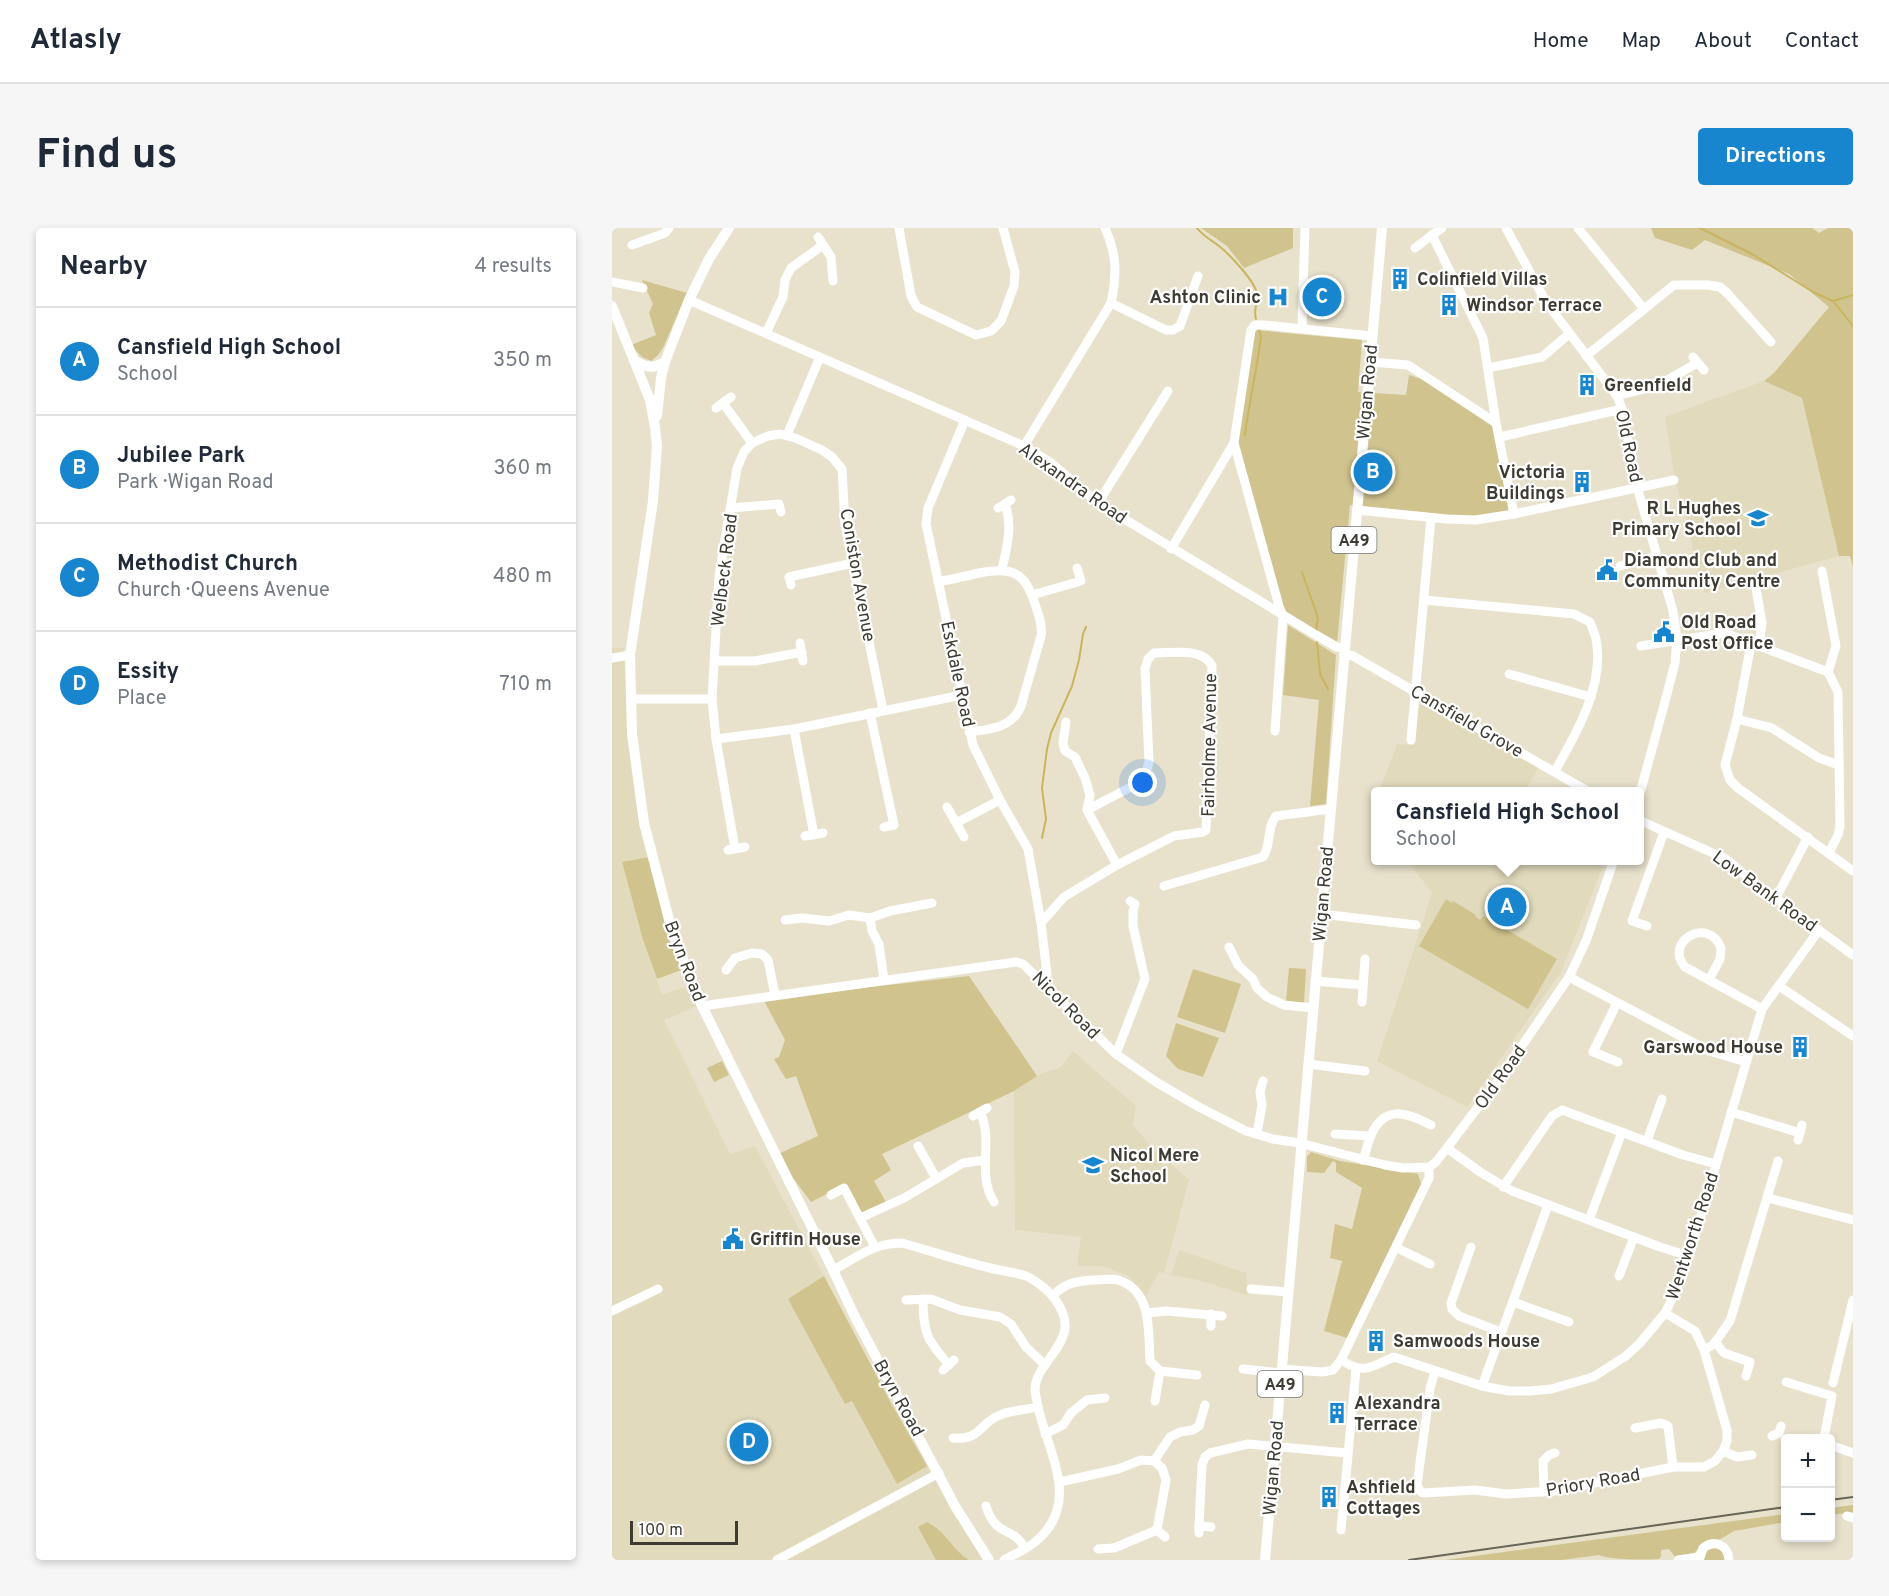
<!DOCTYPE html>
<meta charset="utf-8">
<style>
body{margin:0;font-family:Overpass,sans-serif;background:#f6f6f7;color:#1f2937}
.controls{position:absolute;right:18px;bottom:18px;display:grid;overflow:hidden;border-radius:6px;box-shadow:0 3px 9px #0003}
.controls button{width:54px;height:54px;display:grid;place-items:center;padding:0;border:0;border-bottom:2px solid #e0e1e3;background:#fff;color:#1f2937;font:30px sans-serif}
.scale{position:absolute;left:18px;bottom:15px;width:108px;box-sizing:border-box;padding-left:6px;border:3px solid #3d3b32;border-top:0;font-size:16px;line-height:21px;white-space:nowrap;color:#3d3b32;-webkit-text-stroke:4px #fff;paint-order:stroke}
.you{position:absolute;left:531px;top:555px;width:21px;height:21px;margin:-15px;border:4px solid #fff;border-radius:50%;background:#1a73e8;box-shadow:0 0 0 9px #1a73e833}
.badge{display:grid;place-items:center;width:39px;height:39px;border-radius:50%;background:#1885cf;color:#fff;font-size:20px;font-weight:700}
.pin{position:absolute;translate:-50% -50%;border:3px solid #fff;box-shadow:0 2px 6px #0006}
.popup{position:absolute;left:759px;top:559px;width:273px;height:78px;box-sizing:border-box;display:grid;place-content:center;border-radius:6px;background:#fff;filter:drop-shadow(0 2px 4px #0005);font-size:20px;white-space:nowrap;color:#747a83}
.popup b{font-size:22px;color:#1f2937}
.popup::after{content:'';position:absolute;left:50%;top:100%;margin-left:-12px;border:12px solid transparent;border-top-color:#fff}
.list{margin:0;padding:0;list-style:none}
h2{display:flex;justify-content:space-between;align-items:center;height:78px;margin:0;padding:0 24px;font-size:26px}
h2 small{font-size:20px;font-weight:400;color:#747a83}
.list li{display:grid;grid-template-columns:39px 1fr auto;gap:18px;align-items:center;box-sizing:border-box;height:108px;padding:0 24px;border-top:2px solid #e0e1e3}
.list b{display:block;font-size:22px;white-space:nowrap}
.list p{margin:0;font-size:20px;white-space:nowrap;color:#747a83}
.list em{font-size:20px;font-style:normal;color:#747a83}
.map{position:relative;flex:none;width:1241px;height:1332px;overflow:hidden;border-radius:6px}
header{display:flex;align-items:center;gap:36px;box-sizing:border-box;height:84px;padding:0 30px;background:#fff;border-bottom:2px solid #e0e1e3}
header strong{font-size:28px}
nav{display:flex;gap:33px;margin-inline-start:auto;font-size:21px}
.intro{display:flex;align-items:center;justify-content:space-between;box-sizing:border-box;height:144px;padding:0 36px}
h1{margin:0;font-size:42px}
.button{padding:15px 27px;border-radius:6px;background:#1885cf;color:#fff;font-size:21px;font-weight:700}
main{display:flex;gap:36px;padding:0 36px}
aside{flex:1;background:#fff;border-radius:6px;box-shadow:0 3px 9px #0003}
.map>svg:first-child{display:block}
.built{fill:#e1dabc}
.green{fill:#d0c38e}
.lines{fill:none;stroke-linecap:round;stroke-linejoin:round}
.stream{stroke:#cab55f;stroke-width:2}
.minor{stroke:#fff;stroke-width:9}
.major{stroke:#fff;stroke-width:10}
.rail{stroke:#676458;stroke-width:2}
.labels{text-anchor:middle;stroke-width:4.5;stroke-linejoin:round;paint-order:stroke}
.shield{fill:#fff;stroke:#777670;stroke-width:1.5}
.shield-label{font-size:16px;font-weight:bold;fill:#3d3b32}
.poi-label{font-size:18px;font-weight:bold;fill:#3d3b32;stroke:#fff;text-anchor:start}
.street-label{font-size:18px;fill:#3d3b32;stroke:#fff}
</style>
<header>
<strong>Atlasly</strong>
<nav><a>Home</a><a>Map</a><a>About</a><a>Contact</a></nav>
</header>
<div class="intro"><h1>Find us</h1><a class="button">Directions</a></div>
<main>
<aside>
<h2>Nearby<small>4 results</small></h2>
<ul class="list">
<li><span class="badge">A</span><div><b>Cansfield High School</b><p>School</p></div><em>350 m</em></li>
<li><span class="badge">B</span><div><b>Jubilee Park</b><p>Park · Wigan Road</p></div><em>360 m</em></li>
<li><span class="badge">C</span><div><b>Methodist Church</b><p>Church · Queens Avenue</p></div><em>480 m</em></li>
<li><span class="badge">D</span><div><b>Essity</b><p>Place</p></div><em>710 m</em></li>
</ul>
</aside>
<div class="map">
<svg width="1241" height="1332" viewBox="0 0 1241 1332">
<rect width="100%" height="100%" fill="#e8e2cc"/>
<!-- built -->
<g class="built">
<polygon points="1152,153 1190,170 1227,328 1093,365 1063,252 1053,189"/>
<polygon points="0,420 12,420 15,496 35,630 10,635 31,713 50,767 76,758 85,778 52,792 118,926 143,918 279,1175 370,1332 0,1332"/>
<polygon points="806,471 927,539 913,563 767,564 785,516 803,517"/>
<polygon points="796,633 993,633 949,744 855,879 765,833 820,665"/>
<polygon points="461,823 524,878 521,897 541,921 577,952 552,1045 547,1044 534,1068 515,1047 490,1038 465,1038 469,1009 403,1002 402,863 425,848 449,839"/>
<polygon points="567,1022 634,1045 635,1067 586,1052 559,1047"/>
</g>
<!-- green -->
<g class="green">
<polygon points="589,0 681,0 681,20 632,40 615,18"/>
<polygon points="1039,0 1200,0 1207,5 1216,0 1241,0 1241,339 1238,328 1227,328 1190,170 1152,153 1162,145 1217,79 1177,46 1093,12 1080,22 1043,10"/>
<polygon points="30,52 75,65 51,120 46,127 39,133 30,129 19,117 44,107 37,85 41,76"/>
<polygon points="643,102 750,112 746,164 794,167 797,147 813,152 881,197 885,211 897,283 860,289 738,277 725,415 672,382 623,212"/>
<polygon points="676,397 724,427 714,576 698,578 707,472 671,467"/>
<polygon points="38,629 72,741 45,751 31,712 10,634"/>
<polygon points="834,671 840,675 841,673 864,687 863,688 868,692 871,688 945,731 916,781 807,718"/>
<polygon points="677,740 694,741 692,775 674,773"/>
<polygon points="581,741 629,756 613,805 565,789"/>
<polygon points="357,748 425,848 402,863 270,926 279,942 262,953 275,976 249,988 231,958 199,974 164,927 206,908 184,848 174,851 162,831 167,829 173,812 151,771"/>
<polygon points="564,795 607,810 591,849 566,841 554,828"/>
<polygon points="110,833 117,847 102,854 95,840"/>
<polygon points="699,924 728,933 806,946 810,960 735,1110 712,1103 730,1033 718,1030 723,996 740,1001 750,960 724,944 724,935 721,933 712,945 695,944 695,929"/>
<polygon points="212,1048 279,1175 315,1238 285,1256 240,1173 233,1176 176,1071"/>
<polygon points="1241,1277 1241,1284 1219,1287 1218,1280"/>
<path d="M1173,1286v8l-51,9 -15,9h-5l-14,7 -8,8 -17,2 -6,-8 -8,1v6l-2,3c-17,1 -46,1 -60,-4l-37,5h-117z"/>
<path d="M315,1294c21,11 24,27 42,38h-33l-18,-33z"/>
<polygon points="1102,1319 1109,1321 1114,1332 1092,1332 1095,1323"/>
</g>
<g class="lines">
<!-- stream -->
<g class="stream">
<path d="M585,0c6,8 14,12 22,18 10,8 38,37 38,49 1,9 -4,15 -1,24"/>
<polyline points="1088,0 1140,26 1201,64 1221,73 1241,98"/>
<polyline points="1221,73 1241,67"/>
<path d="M633,207c4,-33 12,-65 16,-99l-2,-6"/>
<polyline points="690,344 706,390 704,402"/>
<polyline points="705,414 708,446 716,461"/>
<polyline points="430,610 434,591 430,560 435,521 439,505 460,458 467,432 471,406 474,399"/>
</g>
<!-- minor -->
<g class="minor">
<polyline points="287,0 299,68 305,79 364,107 379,103 389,93 402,58 403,44 391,0"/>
<polyline points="830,0 820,7 871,110 884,195 902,286"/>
<polyline points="894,0 934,74 1005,168 1010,181 1025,259 1061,383 1065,411 1063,435 1055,466 1027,569"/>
<polyline points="966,0 1032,81"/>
<polyline points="206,9 219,29 221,53"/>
<polyline points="20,17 53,5 57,0"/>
<polyline points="803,20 820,7"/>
<polyline points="0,54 31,60"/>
<polyline points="77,72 412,218 438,234 486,275 704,407 725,419 733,420"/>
<polyline points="499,75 554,102 561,102 568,98 586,48"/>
<polyline points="690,100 693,0"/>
<polyline points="154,105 171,69 173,52 179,40 211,17"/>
<polyline points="974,128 1062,57 1096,57 1108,59 1116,66 1159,114"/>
<polyline points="1081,129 1092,142"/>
<polyline points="758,134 796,137 884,195"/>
<polyline points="876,140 930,129 957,106"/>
<polyline points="1005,168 1047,157 1085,135"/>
<polyline points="111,175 140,215"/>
<polyline points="104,180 119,169"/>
<polyline points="353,192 316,280 314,296 361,517 388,572 416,621 429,695 435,746 431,755"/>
<polyline points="175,207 208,129"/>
<polyline points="888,209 1010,181"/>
<path d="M412,218l87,-143c6,-29 6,-48 -6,-75"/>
<polyline points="486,275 556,163"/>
<polyline points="119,280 167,276 169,284"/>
<polyline points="386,280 399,272"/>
<polyline points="745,282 834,291 863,292 902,286 1062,252"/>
<polyline points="559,321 622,215"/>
<polyline points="1008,338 1045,328"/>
<path d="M390,341c5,-22 11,-43 3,-65"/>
<polyline points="1210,343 1224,418 1216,444"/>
<path d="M326,354c14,-3 28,-6 41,-9 32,-6 46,-2 56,31 3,10 8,21 6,32l-20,70c-9,22 -30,23 -52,26"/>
<polyline points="179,357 177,349 241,335"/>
<polyline points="1144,360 1150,395 1147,418"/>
<polyline points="420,367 469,353 465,340"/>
<path d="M812,372l150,14 16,8c2,6 5,12 6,17 9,46 -20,95 -41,132"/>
<polyline points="188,415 191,433"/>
<polyline points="1139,416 1125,491 1113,537 1118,552 1126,560 1241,643"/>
<polyline points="1029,418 1113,405 1216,444 1226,464 1228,599 1226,607 1217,625"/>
<polyline points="732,426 741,428 977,564"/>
<polyline points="0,430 18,427"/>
<polyline points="103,433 143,433 190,424"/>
<polyline points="897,446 979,469"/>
<polyline points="19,471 100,471"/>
<polyline points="258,485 282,597 272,599"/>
<polyline points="1125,491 1160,500 1207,530 1227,537"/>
<polyline points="454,494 451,515 453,523 463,529 473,550 478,567 475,582"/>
<polyline points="182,501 202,607"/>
<polyline points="663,503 671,388 667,378 622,215 639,102 643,97 652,97 760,108"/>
<polyline points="104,511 182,501 350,467"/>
<polyline points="799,512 819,290"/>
<polyline points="335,579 352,609"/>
<polyline points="1027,592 1114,631 1140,653 1241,727"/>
<polyline points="344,595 388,572"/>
<polyline points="193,608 211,605"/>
<polyline points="123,621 104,511 100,471 107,348 125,240 132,224 140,215 156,208 168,206 183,210 210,222 220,229 230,241 233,297 271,482"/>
<polyline points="116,622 133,619"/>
<path d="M552,658l99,-29c9,-13 3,-29 13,-41l55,-7"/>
<polyline points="1164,670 1196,609"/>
<polyline points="709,686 804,697"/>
<polyline points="258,690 260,703 267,716 272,752"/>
<polyline points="173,692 190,690 217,693 237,687 258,690 278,683 320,675"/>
<path d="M429,695l23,-26 53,-32 57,-29 29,-4 3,-2 6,-164c-9,-19 -40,-13 -58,-13l-6,6 -3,10 4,93 -4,14 -14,11 -44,23 30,55"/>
<polyline points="1035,698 1020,693 1052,604"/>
<polyline points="617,719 626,737 641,751 645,760 655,769 672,777 701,780"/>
<polyline points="114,742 123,730 140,725 150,726 156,732 163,767"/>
<polyline points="957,749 1097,823 1134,834"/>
<path d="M1097,752l11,-21 1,-11c-12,-32 -58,-7 -36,19l77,42"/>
<polyline points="703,753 751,757"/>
<polyline points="1167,758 1241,808"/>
<polyline points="750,774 753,731"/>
<polyline points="1005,775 981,824 1006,834"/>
<polyline points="90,778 404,734 411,736 504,826 544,854 587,879 634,903 661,911 688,915 773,937 791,940 817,939 823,935 835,920 888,850 957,749 974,713 1002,632"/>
<polyline points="504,826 533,751 521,698 521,683 523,676 518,673"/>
<polyline points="696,836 753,843"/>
<path d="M368,884c14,28 -4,62 14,90"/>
<polyline points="1119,884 1188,905"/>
<polyline points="361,888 375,880"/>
<polyline points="645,906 650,877 648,864 651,853"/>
<polyline points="723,906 758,908"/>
<polyline points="1186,912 1190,897"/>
<polyline points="1035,913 1050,871"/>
<polyline points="306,918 324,950"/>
<polyline points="835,920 868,944 900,963 1048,1019 1077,1028"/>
<path d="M751,932c3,-7 4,-15 7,-22 13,-34 36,-26 61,-13"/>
<polyline points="891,959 940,888 950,882 1071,927 1104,936"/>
<polyline points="219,967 232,960 263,1019"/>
<polyline points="1156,970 1241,992"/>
<polyline points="248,990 292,970 351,935 373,932"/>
<polyline points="977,992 1010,904"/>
<polyline points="859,1019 839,1075 840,1081 847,1088 889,1104"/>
<polyline points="785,1020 818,1036"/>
<path d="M221,1042c25,-13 40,-27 69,-27 29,8 58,18 88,25 12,3 24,4 36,8 9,4 22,14 28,22 33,42 -18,60 -19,91 0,7 3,15 4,22 11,45 42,94 -4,131 -9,8 -21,12 -31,18"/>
<polyline points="1007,1048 1022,1009"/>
<polyline points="639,1061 676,1064"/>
<path d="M441,1068c12,-14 25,-15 42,-16 7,0 17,-2 23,0 35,11 30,52 32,81l10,10 -5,30"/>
<path d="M311,1071c0,34 4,41 26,66"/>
<polyline points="294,1072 319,1071 348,1082 388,1089 399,1096 414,1119 433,1137"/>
<polyline points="901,1074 957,1094"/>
<polyline points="0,1083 46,1061"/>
<polyline points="535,1085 554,1083 610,1088"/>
<polyline points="599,1098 599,1086"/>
<polyline points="1103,1114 1112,1125 1138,1134 1134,1148"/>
<polyline points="1092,1122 1102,1116 1118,1093 1166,933"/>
<path d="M729,1132c24,15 29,7 53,-3l88,29 27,5h21l21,-2 42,-12 33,-21 14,-13 25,-30 12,-24 12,-33 73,-247 57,-79"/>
<polyline points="631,1141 669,1145"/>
<polyline points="669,1141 710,1144 721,1142 729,1132 817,950 817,939"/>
<polyline points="331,1142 342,1132"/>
<polyline points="548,1143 585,1147"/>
<polyline points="823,1143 818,1161 805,1257 808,1263 811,1265 863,1262 894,1266 942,1263 1061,1239 1092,1239 1103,1233 1111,1223 1115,1213 1115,1202 1092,1122 1083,1103 1053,1085"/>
<polyline points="1174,1154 1220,1168 1212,1210"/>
<polyline points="1221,1155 1241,1072"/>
<polyline points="870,1158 936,977"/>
<polyline points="1023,1200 1049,1195 1056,1198 1061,1239"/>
<polyline points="433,1206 451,1197 459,1185 475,1172 493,1170"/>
<polyline points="1160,1208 1167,1205 1169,1198"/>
<path d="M341,1210c28,3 27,-16 47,-23 11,-5 26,-5 38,-8"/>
<polyline points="1218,1217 1241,1225"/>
<polyline points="1111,1223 1125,1229 1140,1227"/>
<polyline points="542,1233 558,1209 568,1204 581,1202 587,1198 593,1177"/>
<polyline points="448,1254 506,1241 529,1232 542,1233 550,1240 554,1252 545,1302"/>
<polyline points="932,1264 931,1233 937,1227 943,1225"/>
<path d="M374,1278c10,33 28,19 39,43"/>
<polyline points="1235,1288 1241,1290"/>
<polyline points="587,1298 590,1237 593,1229 598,1225 636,1216 735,1225"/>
<polyline points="729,1302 744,1141"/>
<polyline points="587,1305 587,1298 599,1299"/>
<polyline points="486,1321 502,1320 545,1302 553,1309"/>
<polyline points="165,1332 327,1245"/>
<polyline points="1066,1332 1087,1329"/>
<path d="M1087,1332l4,-12c12,-9 25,-3 26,12"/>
</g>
<!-- major -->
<g class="major">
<polyline points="0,78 38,172 43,199 45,218 41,273 18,427 20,506 32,595 61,707 90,778 221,1042 242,1087 343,1278 377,1332"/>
<path d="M22,132c10,8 20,9 31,2"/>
<polyline points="45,188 49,150 53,134 77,72 97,31 117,0"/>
<polyline points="653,1332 770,0"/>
</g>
<!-- rail -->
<g class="rail">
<polyline points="1218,1272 1241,1269"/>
<polyline points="797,1332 1174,1279"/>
</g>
</g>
<!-- icons -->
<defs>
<symbol id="building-bare" viewBox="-9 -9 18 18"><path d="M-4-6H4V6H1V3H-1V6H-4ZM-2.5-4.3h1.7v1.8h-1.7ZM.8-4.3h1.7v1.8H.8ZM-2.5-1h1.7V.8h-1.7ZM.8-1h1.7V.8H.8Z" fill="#1885cf" stroke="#fff" stroke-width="2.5" paint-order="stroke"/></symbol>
<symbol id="hospital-bare" viewBox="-9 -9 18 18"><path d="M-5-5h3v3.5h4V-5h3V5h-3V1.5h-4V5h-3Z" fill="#1885cf" stroke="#fff" stroke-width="2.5" paint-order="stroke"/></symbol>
<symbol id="school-bare" viewBox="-9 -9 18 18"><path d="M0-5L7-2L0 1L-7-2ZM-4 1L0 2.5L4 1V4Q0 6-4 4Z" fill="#1885cf" stroke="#fff" stroke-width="2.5" paint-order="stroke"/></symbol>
<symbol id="civic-bare" viewBox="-9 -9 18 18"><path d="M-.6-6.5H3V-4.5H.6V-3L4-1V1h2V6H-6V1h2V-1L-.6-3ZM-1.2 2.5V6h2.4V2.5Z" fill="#1885cf" stroke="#fff" stroke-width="2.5" paint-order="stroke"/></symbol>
</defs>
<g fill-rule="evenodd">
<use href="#building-bare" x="773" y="36" width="30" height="30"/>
<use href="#hospital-bare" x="651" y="54" width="30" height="30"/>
<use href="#building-bare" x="822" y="62" width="30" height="30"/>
<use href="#building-bare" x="960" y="142" width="30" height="30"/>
<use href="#building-bare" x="955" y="239" width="30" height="30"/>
<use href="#school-bare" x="1131" y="275" width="30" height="30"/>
<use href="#civic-bare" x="980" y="327" width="30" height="30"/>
<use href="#civic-bare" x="1037" y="389" width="30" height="30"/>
<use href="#building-bare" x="1173" y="804" width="30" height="30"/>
<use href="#school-bare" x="466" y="922" width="30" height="30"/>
<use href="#civic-bare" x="106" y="996" width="30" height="30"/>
<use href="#building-bare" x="749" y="1098" width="30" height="30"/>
<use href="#building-bare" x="710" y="1170" width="30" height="30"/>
<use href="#building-bare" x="702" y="1254" width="30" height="30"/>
</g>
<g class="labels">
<!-- shield labels -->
<g class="shield">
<rect x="719.5" y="299" width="45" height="26" rx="4.5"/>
<rect x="645.5" y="1143" width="45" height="26" rx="4.5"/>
</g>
<g class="shield-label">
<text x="742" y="318">A49</text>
<text x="668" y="1162">A49</text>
</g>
<!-- poi labels -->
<g class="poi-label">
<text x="805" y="57">Colinfield Villas</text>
<text x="649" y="75" text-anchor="end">Ashton Clinic</text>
<text x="854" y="83">Windsor Terrace</text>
<text x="992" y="163">Greenfield</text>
<text x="953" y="250" text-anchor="end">Victoria<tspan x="953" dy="21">Buildings</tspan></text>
<text x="1129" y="286" text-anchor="end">R L Hughes<tspan x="1129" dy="21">Primary School</tspan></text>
<text x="1012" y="338">Diamond Club and<tspan x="1012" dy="21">Community Centre</tspan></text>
<text x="1069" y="400">Old Road<tspan x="1069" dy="21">Post Office</tspan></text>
<text x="1171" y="825" text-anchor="end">Garswood House</text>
<text x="498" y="933">Nicol Mere<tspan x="498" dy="21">School</tspan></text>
<text x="138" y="1017">Griffin House</text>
<text x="781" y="1119">Samwoods House</text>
<text x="742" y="1181">Alexandra<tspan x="742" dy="21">Terrace</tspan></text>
<text x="734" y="1265">Ashfield<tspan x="734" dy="21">Cottages</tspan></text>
</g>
<!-- street labels -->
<g class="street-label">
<text transform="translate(755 164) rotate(-85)" y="6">Wigan Road</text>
<text transform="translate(1017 218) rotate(78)" y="6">Old Road</text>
<text transform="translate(461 255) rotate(35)" y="6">Alexandra Road</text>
<text transform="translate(112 342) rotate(-83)" y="6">Welbeck Road</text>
<text transform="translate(246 347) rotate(80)" y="6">Coniston Avenue</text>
<text transform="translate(346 446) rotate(78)" y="6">Eskdale Road</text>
<text transform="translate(855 493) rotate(30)" y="6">Cansfield Grove</text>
<text transform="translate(597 517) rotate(-89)" y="6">Fairholme Avenue</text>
<text transform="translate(1153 663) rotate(36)" y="6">Low Bank Road</text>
<text transform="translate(711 666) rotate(-85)" y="6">Wigan Road</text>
<text transform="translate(73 733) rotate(69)" y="6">Bryn Road</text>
<text transform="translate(454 777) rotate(45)" y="6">Nicol Road</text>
<text transform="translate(888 849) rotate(-54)" y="6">Old Road</text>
<text transform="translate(1080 1008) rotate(-72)" y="6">Wentworth Road</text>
<text transform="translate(287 1170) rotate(61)" y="6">Bryn Road</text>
<text transform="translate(661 1240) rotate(-85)" y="6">Wigan Road</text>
<text transform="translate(981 1254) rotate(-10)" y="6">Priory Road</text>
</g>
</g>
</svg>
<div class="controls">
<button>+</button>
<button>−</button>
</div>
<div class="scale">100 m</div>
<div class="you"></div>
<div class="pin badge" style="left:895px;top:679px">A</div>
<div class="popup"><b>Cansfield High School</b>School</div>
<div class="pin badge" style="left:761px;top:244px">B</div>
<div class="pin badge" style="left:710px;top:69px">C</div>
<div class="pin badge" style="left:137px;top:1214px">D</div>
</div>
</main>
